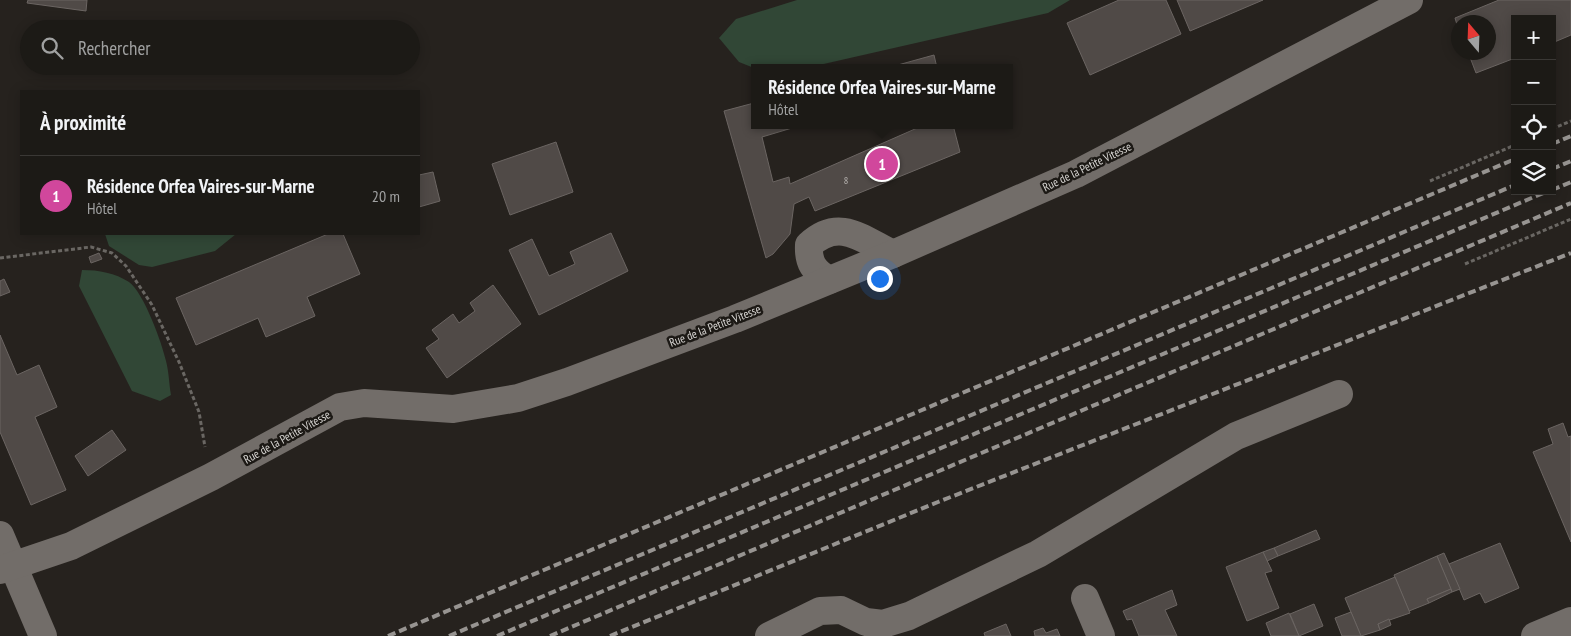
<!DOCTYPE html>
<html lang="fr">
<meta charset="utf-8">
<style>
body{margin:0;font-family:"PT Sans Narrow",sans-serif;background:#292723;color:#f1f3f6}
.controls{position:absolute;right:15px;top:15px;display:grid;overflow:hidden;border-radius:0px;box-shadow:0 2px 12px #0003}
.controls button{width:45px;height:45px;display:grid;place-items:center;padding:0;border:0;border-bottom:1px solid #3a3835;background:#1c1a16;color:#f1f3f6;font:25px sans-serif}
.compass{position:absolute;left:1451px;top:15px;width:45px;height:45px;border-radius:50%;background:#1c1a16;box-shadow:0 2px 12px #0003;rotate:341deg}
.you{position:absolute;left:879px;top:278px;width:18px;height:18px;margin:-12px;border:4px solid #fff;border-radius:50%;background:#1a73e8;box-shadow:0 0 0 8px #1a73e833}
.badge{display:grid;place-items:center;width:32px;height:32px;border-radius:50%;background:#d93025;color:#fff;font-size:16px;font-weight:700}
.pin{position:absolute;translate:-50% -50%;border:2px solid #fff;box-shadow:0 1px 5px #0006}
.popup{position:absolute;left:751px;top:64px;width:262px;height:65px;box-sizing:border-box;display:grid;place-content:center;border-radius:0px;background:#1c1a16;filter:drop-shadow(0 1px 4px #0005);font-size:16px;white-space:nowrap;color:#a0a1a1}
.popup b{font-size:19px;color:#f1f3f6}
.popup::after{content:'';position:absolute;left:50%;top:100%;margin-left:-10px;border:10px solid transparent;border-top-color:#1c1a16}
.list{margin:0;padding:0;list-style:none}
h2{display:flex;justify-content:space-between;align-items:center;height:65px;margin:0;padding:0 20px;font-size:21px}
h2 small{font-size:16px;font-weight:400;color:#a0a1a1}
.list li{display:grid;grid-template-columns:32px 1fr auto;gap:15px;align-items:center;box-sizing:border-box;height:80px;padding:0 20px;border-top:1px solid #3a3835}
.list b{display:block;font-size:19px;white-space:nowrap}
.list p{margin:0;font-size:16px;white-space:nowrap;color:#a0a1a1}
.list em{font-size:16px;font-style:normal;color:#a0a1a1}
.icon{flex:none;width:28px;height:28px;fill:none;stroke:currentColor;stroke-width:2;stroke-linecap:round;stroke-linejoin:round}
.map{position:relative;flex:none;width:1571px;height:636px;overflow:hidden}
.search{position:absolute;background:#1c1a16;box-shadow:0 2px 12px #0003;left:20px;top:20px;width:400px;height:55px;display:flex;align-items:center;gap:12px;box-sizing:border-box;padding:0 18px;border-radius:28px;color:#a0a1a1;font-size:19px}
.panel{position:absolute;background:#1c1a16;box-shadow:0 2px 12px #0003;left:20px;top:90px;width:400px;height:145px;border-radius:0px}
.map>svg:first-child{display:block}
.green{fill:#314736}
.building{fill:#504a47;stroke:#6b6562}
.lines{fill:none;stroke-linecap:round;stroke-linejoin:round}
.path{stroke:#6a6763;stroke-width:3;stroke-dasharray:4 2.5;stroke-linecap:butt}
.minor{stroke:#726d69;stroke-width:28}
.rail{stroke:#979491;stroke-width:4;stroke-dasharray:8 4;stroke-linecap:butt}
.labels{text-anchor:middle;stroke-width:5;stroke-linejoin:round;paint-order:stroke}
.number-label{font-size:10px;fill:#b6b3b0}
.street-label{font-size:12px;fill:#d8d6d3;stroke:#1c1915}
</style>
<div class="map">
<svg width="1571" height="636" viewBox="0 0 1571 636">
<rect width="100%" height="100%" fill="#26221e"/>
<!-- green -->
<g class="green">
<polygon points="797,0 1070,0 1048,13 806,68 754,68 739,62 719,38 736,19"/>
<polygon points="105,234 236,234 215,251 152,267 139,265 109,246"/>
<path d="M82,270c17,0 33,3 47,12 15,11 33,61 37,79 3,11 3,23 5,34l-11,6 -28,-10 -53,-105z"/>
</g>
<!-- building -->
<g class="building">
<polygon points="28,0 87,0 86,11 27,3"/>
<polygon points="1119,0 1166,0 1181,34 1090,75 1067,23"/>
<polygon points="1177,0 1263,0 1190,31"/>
<polygon points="1499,0 1571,0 1571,35 1552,43 1552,19 1515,19 1515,58 1476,73 1468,52 1488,52 1488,22 1458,22 1458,28 1455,18"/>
<polygon points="934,55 937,68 887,68"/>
<polygon points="754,103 754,125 802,125 762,137 773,182 789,177 790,184 924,125 953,125 960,152 815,211 809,197 794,204 790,234 773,254 766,258 724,111"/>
<polygon points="556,142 573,192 510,215 492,164"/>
<polygon points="433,172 440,201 419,207 419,175"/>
<polygon points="611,233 628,271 539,315 509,250 532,239 549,276 575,264 570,252"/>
<polygon points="328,234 343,234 360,274 307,297 315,316 266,337 258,318 196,345 176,298"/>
<polygon points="99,253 102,259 91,263 89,257"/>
<polygon points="4,279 10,292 0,296 0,281"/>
<polygon points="493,285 521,324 447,378 426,348 439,339 432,330 453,314 459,323 475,311 470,303"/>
<polygon points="0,335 17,375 39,365 57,407 35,417 66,490 31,505 0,432"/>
<polygon points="1563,423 1568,437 1571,436 1571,542 1533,452 1553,444 1548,429"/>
<polygon points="112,430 126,450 88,476 75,456"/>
<polygon points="1316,530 1320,539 1278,556 1274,548"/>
<polygon points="1500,543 1519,588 1485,603 1480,593 1464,600 1449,564"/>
<polygon points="1274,548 1278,556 1267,561 1263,552"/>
<polygon points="1263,552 1272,571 1265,573 1279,608 1247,621 1226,567"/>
<polygon points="1444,553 1460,589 1452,592 1437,556"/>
<polygon points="1437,556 1451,589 1427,599 1429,603 1409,611 1394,575"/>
<polygon points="1395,577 1410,613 1378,624 1380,630 1361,636 1345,598"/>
<polygon points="1451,589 1452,592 1429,603 1427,599"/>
<polygon points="1172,590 1177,605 1165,610 1177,636 1139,636 1132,619 1127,620 1123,611"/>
<polygon points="1314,604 1323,626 1299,636 1290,614"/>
<polygon points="1351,612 1361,636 1342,636 1335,618"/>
<polygon points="1289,613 1299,636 1271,636 1266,623"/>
<polygon points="1389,619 1391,625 1380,630 1378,624"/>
<polygon points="1006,624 1011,636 985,636 984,633"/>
<polygon points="1043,628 1046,633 1057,629 1060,636 1035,636 1034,631"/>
</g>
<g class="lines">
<!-- path -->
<g class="path">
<polyline points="1552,129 1571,121"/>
<polyline points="1430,181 1515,145"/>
<polyline points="0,258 91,247 112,253 126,266 152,305 179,362 199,412 205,447"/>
<polyline points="1465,264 1571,219"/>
</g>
<!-- minor -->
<g class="minor">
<path d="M829,280c-15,-9 -21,-17 -20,-35 30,-28 53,-6 84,9"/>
<polyline points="0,535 43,636"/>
<polyline points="0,570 71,546 211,477 340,407 364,403 453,409 518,398 567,382 735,319 893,254 1076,174 1409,0"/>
<polyline points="1085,598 1101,636"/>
<polyline points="769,636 820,611 841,610 866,622 883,624 909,616 1038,554 1236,436 1339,394"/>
<polyline points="1535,636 1571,621"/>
</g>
<!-- rail -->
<g class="rail">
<polyline points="1552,144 1571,136"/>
<polyline points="1552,169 1571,161"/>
<polyline points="1552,190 1571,182"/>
<polyline points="388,636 1515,159"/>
<polyline points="449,636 1515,185"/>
<polyline points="497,636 1548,191"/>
<polyline points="550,636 1571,203"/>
<polyline points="610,636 938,502 1571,253"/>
</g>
</g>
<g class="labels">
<!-- number labels -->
<g class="number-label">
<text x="846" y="184">8</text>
</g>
<!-- street labels -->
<g class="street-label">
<text transform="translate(1087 167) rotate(-26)" y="4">Rue de la Petite Vitesse</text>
<text transform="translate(715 326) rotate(-21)" y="4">Rue de la Petite Vitesse</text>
<text transform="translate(287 437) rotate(-29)" y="4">Rue de la Petite Vitesse</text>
</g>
</g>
</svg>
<div class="controls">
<button>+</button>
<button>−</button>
<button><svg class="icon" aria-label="locate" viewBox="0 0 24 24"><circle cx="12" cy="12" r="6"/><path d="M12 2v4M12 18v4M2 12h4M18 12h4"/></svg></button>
<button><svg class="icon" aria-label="layers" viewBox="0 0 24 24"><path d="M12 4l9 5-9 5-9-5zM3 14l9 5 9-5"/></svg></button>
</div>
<svg class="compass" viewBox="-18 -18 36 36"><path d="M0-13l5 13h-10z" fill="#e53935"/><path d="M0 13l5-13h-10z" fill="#a0a1a1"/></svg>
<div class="you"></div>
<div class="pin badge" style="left:882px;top:164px;background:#d1479c">1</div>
<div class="popup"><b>Résidence Orfea Vaires-sur-Marne</b>Hôtel</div>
<div class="search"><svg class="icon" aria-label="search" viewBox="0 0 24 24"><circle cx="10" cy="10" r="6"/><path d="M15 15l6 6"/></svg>Rechercher</div>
<section class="panel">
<h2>À proximité<small></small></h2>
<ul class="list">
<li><span class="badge" style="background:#d1479c">1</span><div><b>Résidence Orfea Vaires-sur-Marne</b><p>Hôtel</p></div><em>20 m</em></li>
</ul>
</section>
</div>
